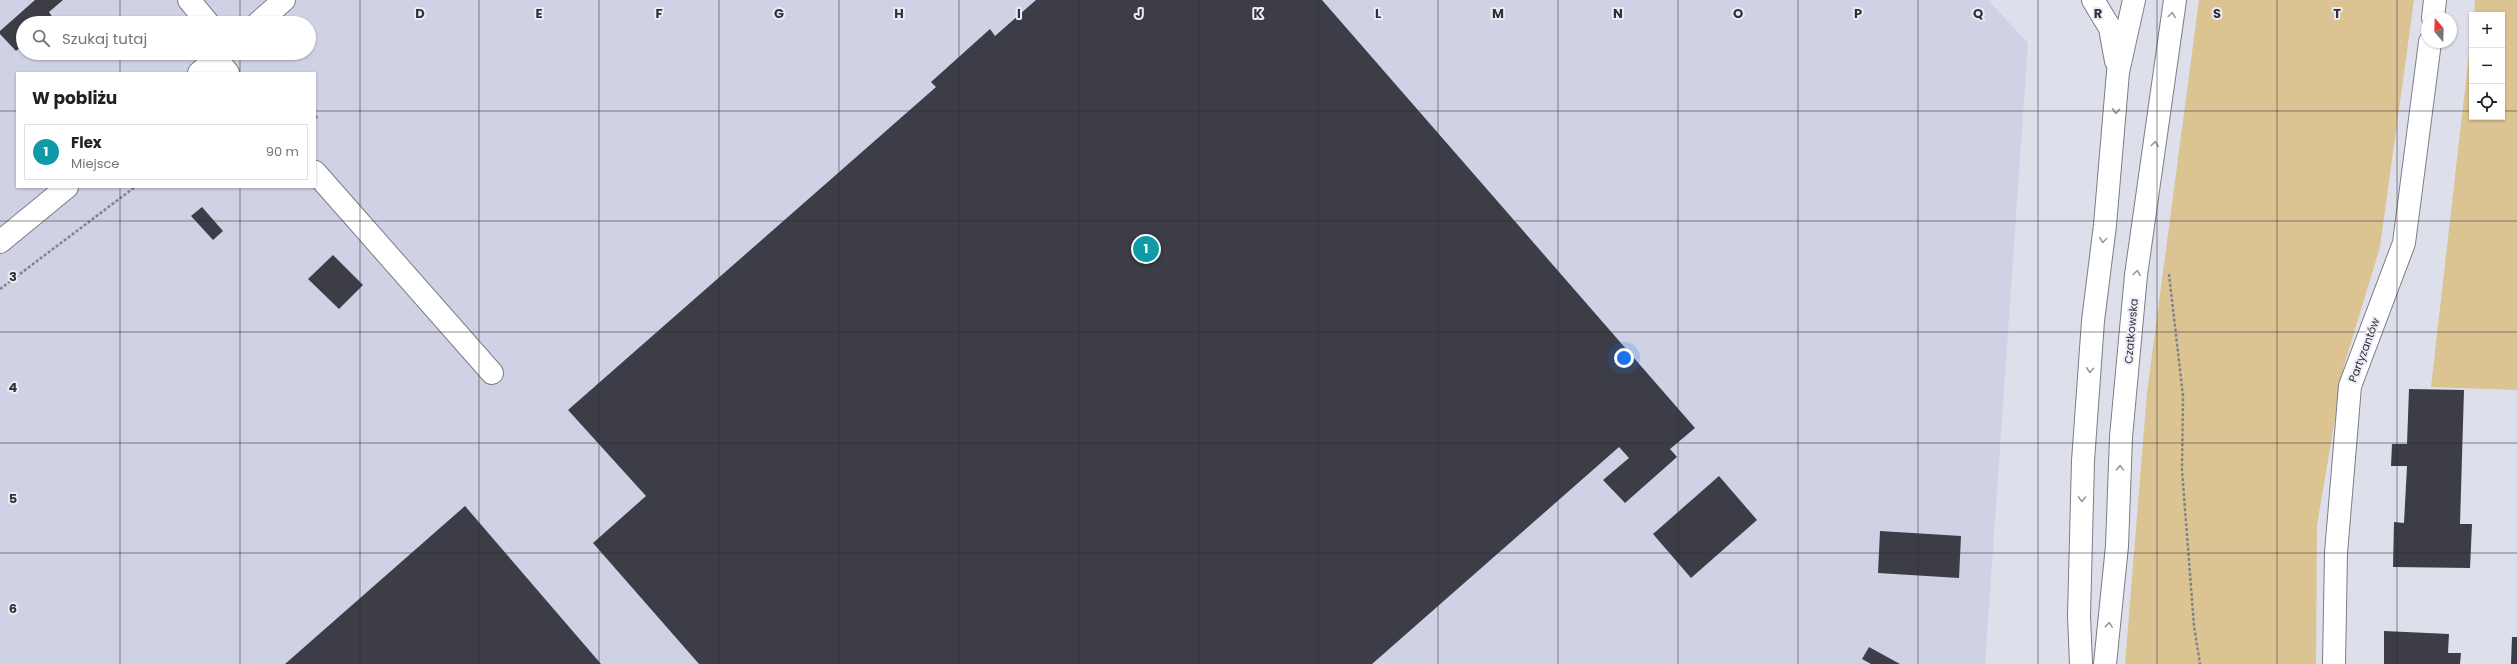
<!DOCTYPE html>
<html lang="pl">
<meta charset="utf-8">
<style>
body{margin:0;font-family:Poppins,sans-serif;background:#f6f6f6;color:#202124}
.controls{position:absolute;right:12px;top:12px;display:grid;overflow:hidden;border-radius:0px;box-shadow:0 1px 3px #0004}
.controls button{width:36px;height:36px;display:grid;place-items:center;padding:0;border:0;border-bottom:1px solid #e0e0e0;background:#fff;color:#202124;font:20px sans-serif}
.compass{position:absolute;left:2421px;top:12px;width:36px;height:36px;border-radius:50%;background:#fff;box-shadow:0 1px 3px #0004;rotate:341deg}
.you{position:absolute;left:1624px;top:358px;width:14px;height:14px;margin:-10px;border:3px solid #fff;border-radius:50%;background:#1a73e8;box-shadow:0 0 0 6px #1a73e833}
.badge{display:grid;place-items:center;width:26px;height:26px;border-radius:50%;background:#b45309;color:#fff;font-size:13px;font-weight:700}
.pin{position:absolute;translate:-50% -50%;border:2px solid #fff;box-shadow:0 1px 4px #0006}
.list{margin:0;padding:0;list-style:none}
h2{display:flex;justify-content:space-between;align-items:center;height:52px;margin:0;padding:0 16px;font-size:17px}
h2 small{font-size:13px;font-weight:400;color:#757577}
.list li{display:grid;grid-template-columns:26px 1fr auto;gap:12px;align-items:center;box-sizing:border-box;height:56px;margin:0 8px 8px;padding:0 8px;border:1px solid #e0e0e0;border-radius:0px}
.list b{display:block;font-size:15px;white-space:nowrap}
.list p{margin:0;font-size:13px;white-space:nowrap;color:#757577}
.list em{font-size:13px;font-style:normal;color:#757577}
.icon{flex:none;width:22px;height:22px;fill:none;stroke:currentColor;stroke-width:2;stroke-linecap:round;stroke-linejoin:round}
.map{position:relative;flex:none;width:2517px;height:664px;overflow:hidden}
.search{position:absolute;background:#fff;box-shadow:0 1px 3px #0004;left:16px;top:16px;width:300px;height:44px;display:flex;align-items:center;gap:10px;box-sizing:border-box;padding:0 14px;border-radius:22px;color:#757577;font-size:15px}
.panel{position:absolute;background:#fff;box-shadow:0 1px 3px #0004;left:16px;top:72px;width:300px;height:116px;border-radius:0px}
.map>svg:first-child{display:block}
.built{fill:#cfd2e4;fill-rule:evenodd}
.green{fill:#dcc392}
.building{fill:#3c3d46}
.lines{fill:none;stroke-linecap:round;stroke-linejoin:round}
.minor-casing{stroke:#7b7d86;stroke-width:24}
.path{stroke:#82838b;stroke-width:2.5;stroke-dasharray:3 2;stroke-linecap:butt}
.minor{stroke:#fff;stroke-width:22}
.oneway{stroke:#98989a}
.grid{fill:none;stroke:#303135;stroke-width:1;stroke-opacity:0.55}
.labels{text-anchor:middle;stroke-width:4;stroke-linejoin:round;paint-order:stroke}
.street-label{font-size:11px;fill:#303135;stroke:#ebecf7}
.grid-label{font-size:13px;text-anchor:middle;font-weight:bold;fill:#303135;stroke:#ebecf7;stroke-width:4;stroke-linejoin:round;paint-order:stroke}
</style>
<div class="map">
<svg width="2517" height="664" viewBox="0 0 2517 664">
<rect width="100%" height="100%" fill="#dddfea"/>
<!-- built -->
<path class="built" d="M0,0h1988l40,43 -43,621h-1985zM23,23h286v30h-286zM17,73h298v114h-298z"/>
<!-- green -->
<g class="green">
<polygon points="2199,0 2414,0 2380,247 2344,366 2317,525 2316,664 2125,664 2147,393"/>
<polygon points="2475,0 2517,0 2517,390 2431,387 2472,28 2472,117 2502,117 2502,15 2474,15"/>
</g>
<!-- building -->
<g class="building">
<polygon points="35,0 63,0 49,12 53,18 47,23 23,23 23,45 16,51 0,34 0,31"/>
<polygon points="1036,0 1322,0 1695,428 1670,449 1677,457 1625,503 1603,480 1629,458 1619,447 1372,664 699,664 593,543 646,496 568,410 936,87 931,82 990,29 995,36"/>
<polygon points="202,207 223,231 213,240 191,216"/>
<polygon points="333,255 363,285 339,309 308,279"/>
<polygon points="2409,389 2464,390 2460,524 2472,524 2470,568 2393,567 2394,522 2404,523 2407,466 2391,466 2392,444 2407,444"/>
<polygon points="1719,476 1757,520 1691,578 1653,534"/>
<polygon points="465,506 601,664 285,664"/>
<polygon points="1880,531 1961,536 1959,578 1878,573"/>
<polygon points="2384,631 2449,634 2448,653 2461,653 2460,664 2384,664"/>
<polygon points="2512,637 2517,637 2517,664 2511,664"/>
<polygon points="1869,647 1900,664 1871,664 1862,659"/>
</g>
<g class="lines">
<defs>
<g id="minor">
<polyline points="189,0 208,23"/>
<polyline points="2093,0 2110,28 2116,61"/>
<polyline points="2433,18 2435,0"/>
<polyline points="258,23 284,0"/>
<polyline points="216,58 228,73"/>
<polyline points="199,73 222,53"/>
<polyline points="315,172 492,373"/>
<polyline points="0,242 67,187"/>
<polyline points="2081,664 2079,616 2083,461 2093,321 2105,225 2118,72 2134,0"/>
<polyline points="2105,664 2117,546 2121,437 2136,275 2175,0"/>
<polyline points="2334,664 2336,553 2350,386 2404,243 2430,42"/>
</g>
</defs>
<!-- minor casing -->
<use href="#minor" class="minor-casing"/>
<!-- path -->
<g class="path">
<polyline points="315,118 318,116"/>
<polyline points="2169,274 2183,396 2182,470 2194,626 2200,664"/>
<polyline points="0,289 135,187"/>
</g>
<!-- minor -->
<use href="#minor" class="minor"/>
</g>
<!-- one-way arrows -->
<defs><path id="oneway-chevron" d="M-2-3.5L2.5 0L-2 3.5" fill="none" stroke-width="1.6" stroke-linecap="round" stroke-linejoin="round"/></defs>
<g class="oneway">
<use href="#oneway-chevron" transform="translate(2172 15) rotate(-82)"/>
<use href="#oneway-chevron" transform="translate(2116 111) rotate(94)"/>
<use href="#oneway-chevron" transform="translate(2155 144) rotate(-82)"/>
<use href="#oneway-chevron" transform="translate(2103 240) rotate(97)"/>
<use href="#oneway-chevron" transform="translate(2137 273) rotate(-83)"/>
<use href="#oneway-chevron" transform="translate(2090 370) rotate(94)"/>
<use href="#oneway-chevron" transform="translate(2120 468) rotate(-88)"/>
<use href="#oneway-chevron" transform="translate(2082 499) rotate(91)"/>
<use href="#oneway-chevron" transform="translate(2109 625) rotate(-84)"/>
</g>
<!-- grid -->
<path class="grid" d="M120,0v23M240,0v23M360,0v664M479,0v664M599,0v664M719,0v664M839,0v664M959,0v664M1079,0v664M1199,0v664M1318,0v664M1438,0v664M1558,0v664M1678,0v664M1798,0v664M1918,0v664M2038,0v664M2157,0v664M2277,0v664M2397,0v664M120,53v20M240,53v20M0,111h17M315,111h2157M2502,111h15M120,187v477M240,187v477M0,221h2517M0,332h2517M0,443h2517M0,553h2517"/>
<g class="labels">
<!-- street labels -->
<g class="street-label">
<text transform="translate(2131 331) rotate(-85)" y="4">Czatkowska</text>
<text transform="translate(2364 350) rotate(-69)" y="4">Partyzantów</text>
</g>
</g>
<g class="grid-label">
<text x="420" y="18">D</text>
<text x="539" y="18">E</text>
<text x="659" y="18">F</text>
<text x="779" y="18">G</text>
<text x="899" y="18">H</text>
<text x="1019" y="18">I</text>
<text x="1139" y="18">J</text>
<text x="1258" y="18">K</text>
<text x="1378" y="18">L</text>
<text x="1498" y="18">M</text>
<text x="1618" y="18">N</text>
<text x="1738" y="18">O</text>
<text x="1858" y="18">P</text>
<text x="1978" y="18">Q</text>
<text x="2098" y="18">R</text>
<text x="2217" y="18">S</text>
<text x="2337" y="18">T</text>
<text x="13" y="281">3</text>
<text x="13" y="392">4</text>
<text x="13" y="503">5</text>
<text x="13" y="613">6</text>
</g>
</svg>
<div class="controls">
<button>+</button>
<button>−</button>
<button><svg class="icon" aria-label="locate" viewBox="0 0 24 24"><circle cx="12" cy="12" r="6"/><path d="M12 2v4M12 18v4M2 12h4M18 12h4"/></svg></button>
</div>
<svg class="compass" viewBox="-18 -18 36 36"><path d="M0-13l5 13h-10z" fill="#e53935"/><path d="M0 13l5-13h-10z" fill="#757577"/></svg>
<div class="you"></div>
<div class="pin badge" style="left:1146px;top:249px;background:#0f9aa8">1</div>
<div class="search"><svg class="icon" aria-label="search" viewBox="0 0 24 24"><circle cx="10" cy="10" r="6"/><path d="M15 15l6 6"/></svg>Szukaj tutaj</div>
<section class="panel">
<h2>W pobliżu<small></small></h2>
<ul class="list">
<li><span class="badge" style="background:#0f9aa8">1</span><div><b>Flex</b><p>Miejsce</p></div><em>90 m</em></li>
</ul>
</section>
</div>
